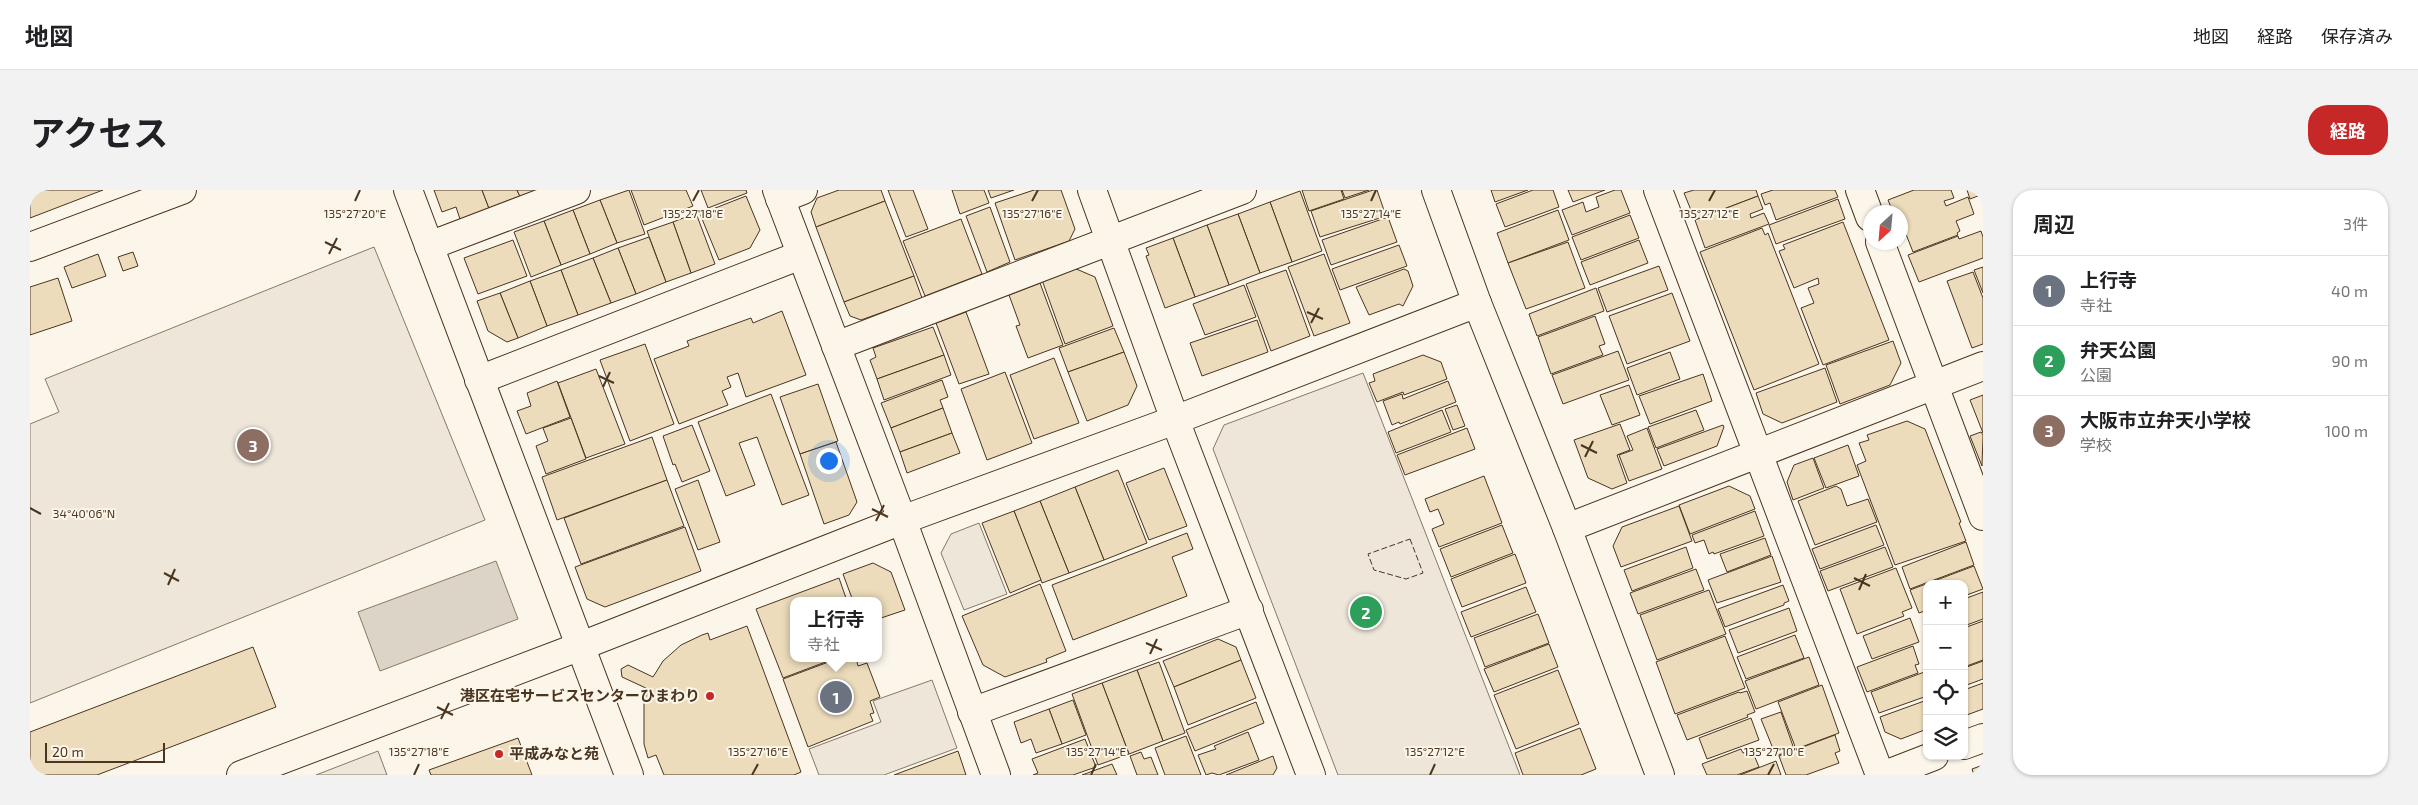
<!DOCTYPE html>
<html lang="ja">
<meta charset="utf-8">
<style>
body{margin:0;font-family:"Exo 2","Noto Sans JP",sans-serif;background:#f2f2f2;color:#202124}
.controls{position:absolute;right:15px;bottom:15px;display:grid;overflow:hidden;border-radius:10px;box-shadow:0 1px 4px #0004}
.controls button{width:45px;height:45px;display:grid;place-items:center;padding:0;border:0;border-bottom:1px solid #e0e0e0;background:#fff;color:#202124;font:25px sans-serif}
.compass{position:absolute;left:1833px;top:15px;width:45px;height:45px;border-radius:50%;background:#fff;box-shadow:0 1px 4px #0004;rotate:206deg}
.scale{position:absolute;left:15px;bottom:12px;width:120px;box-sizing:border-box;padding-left:5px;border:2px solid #4a3520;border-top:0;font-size:14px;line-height:18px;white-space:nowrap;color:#4a3520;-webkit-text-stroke:4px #fbf6e9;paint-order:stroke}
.you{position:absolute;left:798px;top:270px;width:18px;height:18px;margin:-12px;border:4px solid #fff;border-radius:50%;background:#1a73e8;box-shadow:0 0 0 8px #1a73e833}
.badge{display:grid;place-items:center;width:32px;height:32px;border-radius:50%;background:#c62828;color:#fff;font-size:16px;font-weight:700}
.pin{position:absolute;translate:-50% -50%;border:2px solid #fff;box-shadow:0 1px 5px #0006}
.popup{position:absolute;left:760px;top:407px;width:92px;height:65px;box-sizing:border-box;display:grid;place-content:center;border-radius:10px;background:#fff;filter:drop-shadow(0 1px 4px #0005);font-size:16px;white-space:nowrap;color:#757577}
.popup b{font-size:19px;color:#202124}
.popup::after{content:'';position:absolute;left:50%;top:100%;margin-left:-10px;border:10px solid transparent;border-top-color:#fff}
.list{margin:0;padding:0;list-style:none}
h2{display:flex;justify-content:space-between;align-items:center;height:65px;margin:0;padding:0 20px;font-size:21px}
h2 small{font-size:16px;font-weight:400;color:#757577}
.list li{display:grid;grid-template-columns:32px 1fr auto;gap:15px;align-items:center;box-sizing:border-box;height:70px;padding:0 20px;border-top:1px solid #e0e0e0}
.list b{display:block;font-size:19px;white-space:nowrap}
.list p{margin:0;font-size:16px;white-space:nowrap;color:#757577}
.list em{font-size:16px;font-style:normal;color:#757577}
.icon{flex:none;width:28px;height:28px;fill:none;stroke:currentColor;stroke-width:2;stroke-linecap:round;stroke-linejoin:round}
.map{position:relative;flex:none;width:1953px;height:585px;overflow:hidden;border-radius:20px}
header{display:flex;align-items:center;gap:30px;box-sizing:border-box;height:70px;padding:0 25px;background:#fff;border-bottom:1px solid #e0e0e0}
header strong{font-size:24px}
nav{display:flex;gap:28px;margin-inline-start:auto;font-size:18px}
.intro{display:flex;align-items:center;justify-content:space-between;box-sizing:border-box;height:120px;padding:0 30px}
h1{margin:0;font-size:35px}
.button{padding:12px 22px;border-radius:20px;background:#c62828;color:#fff;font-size:18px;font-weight:700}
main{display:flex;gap:30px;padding:0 30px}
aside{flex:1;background:#fff;border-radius:20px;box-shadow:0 1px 4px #0004}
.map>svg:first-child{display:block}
.green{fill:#ede6d9;stroke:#887966}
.parking{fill:#ede7d9;stroke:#887966}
.water{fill:#dcd4c6;stroke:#887966}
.building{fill:#ecdcbc;stroke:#4a3520}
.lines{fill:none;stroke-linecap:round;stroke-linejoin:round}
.minor-casing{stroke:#4a3520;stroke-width:30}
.minor{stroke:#fbf6e9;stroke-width:28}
.fence{stroke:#4a3520;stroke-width:1;stroke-dasharray:6 2.5;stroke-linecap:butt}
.ticks{fill:none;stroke:#4a3520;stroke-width:2}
.poi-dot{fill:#c62828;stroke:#fbf6e9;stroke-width:2}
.labels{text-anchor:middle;stroke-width:4;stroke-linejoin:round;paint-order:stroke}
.poi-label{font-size:15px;font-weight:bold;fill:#4a3520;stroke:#fbf6e9;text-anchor:end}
.ticks-label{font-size:12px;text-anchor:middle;fill:#4a3520;stroke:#fbf6e9;stroke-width:4;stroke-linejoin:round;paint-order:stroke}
</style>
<header>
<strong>地図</strong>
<nav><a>地図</a><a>経路</a><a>保存済み</a></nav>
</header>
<div class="intro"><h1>アクセス</h1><a class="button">経路</a></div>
<main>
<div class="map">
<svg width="1953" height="585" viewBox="0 0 1953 585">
<rect width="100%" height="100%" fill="#fbf6e9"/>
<!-- green -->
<g class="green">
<polygon points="344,57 455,330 0,513 0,234 29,222 15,189"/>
<polygon points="1333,183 1490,585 1308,585 1183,259 1194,235"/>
<polygon points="902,490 927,558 854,585 789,585 779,559 851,532 843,511"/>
</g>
<!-- parking -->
<g class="parking">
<polygon points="949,333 977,404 934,420 911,363 921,344"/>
<polygon points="348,561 357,585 286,585"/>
</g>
<!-- water -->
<polygon class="water" points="466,371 488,429 350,481 328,422"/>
<!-- building -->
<g class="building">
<polygon points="0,0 73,0 0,28"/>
<polygon points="404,0 452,0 460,21 431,32 426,17 412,22"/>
<polygon points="452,0 487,0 491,9 460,21"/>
<polygon points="487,0 515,0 491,9"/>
<polygon points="599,0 615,44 587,53 570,10"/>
<polygon points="601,0 656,0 663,16 614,35"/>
<polygon points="671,0 716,0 717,3 678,18"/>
<polygon points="809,0 851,0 855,11 786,37 781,22 787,8"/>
<polygon points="858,0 883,0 898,39 876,47"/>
<polygon points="922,0 954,0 959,13 930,24"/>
<polygon points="958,0 984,0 961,8"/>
<polygon points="1004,0 1031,0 1045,39 1039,51 985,70 965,13"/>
<polygon points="1272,0 1311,0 1314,9 1279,21"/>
<polygon points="1312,0 1339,0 1315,8"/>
<polygon points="1343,0 1347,0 1356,26 1290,47 1281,21"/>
<polygon points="1461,0 1498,0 1465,12"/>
<polygon points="1503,0 1523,0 1529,17 1475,37 1466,14"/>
<polygon points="1538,0 1575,0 1543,12"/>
<polygon points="1585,0 1591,0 1600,23 1542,45 1532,20 1553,12 1556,22 1569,17 1566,7"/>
<polygon points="1664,0 1726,0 1728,6 1665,30 1654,3"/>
<polygon points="1743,0 1805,0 1808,7 1746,30 1740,13 1735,15 1731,4"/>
<polygon points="1884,0 1921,0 1924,8 1914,11 1916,16 1938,7 1944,24 1926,31 1930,41 1927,43 1928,45 1883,62 1872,34 1870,35 1870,22 1863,22 1858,10"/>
<polygon points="1937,0 1953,0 1953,4 1940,9"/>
<polygon points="1270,1 1292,61 1262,72 1240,12"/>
<polygon points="716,6 730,40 720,58 689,70 670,24"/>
<polygon points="1728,6 1733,19 1720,24 1721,28 1734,23 1739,34 1675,58 1665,30"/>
<polygon points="1808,9 1815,29 1746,54 1739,35"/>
<polygon points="570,10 587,53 560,64 543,20"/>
<polygon points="855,11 884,86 814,112 786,37"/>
<polygon points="1240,12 1262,72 1230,83 1208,24"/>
<polygon points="960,17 980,72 957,82 936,26"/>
<polygon points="543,20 560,64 531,75 514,31"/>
<polygon points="1528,20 1539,50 1478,73 1467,43"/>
<polygon points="666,23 685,74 661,83 643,32"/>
<polygon points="1208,24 1230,83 1199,95 1177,35"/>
<polygon points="1600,25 1609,48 1551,70 1542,47"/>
<polygon points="1358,27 1367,52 1301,75 1292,50"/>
<polygon points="931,29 952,84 895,106 873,51"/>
<polygon points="514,31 531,75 501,87 484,42"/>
<polygon points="643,32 661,83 636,92 617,41"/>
<polygon points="1813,32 1859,150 1793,175 1771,118 1784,113 1778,98 1789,94 1788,88 1764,98 1749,61 1755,59 1753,55"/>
<polygon points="1177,35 1199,95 1165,107 1143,48"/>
<polygon points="1732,38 1735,45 1738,43 1789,174 1724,200 1670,62"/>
<polygon points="1951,41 1953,47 1953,68 1889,92 1878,65 1928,46 1929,49"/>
<polygon points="619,47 636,92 606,104 588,58"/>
<polygon points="1143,48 1165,107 1135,118 1116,66 1119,65 1116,58"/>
<polygon points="483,50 497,86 448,104 434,68"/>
<polygon points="1609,50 1618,73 1560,95 1551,72"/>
<polygon points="1538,52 1555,98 1496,119 1478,73"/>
<polygon points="1369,55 1377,76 1310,100 1302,79"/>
<polygon points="588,58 606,104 581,113 563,68"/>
<polygon points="103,62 108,76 93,81 88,67"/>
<polygon points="68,64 76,86 42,98 34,77"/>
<polygon points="1294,64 1320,133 1284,146 1258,77"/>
<polygon points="563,68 581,113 548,125 531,80"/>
<polygon points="1629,76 1638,100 1577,122 1568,98"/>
<polygon points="1953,77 1953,103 1944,80"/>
<polygon points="1044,78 1065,87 1083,136 1035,154 1012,90"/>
<polygon points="1374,79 1378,81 1383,96 1373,116 1369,114 1339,125 1326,97"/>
<polygon points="531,80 548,125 517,136 500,91"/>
<polygon points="1256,80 1280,146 1241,161 1216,94"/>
<polygon points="1943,82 1953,108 1953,154 1942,158 1917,91"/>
<polygon points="884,86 892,108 831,130 820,126 814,112"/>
<polygon points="28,88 42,131 0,145 0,97"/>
<polygon points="500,91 517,136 488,148 470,103"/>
<polygon points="1010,93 1033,155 998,168 986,136 990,135 979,105"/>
<polygon points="1214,95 1226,127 1175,145 1163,114"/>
<polygon points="1566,98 1574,121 1507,146 1499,124"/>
<polygon points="470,103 488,148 477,152 458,141 447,111"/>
<polygon points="1642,103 1660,151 1597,174 1579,126"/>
<polygon points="752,121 776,185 716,207 708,183 697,187 701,197 692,201 698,215 649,234 624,169 659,156 657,151 721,128 723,133"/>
<polygon points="936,122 959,184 929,194 906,133"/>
<polygon points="1565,126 1575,154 1569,156 1573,165 1521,184 1508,147"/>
<polygon points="1227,130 1238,162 1172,186 1160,153"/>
<polygon points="903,137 914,165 847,189 840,170 846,167 843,158"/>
<polygon points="1084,138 1094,162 1038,182 1029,158"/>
<polygon points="1863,151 1871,173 1860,195 1810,214 1796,175"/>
<polygon points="615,154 644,234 600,251 570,170"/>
<polygon points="1588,161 1599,190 1533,214 1522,185"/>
<polygon points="1094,162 1107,196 1098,215 1057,231 1038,182"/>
<polygon points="1640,162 1650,189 1607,205 1597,178"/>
<polygon points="914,165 921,185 854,210 847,189"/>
<polygon points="1393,165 1411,172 1417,189 1374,205 1373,202 1347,212 1339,193 1345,191 1343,184"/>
<polygon points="1024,168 1049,233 1004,249 980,185"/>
<polygon points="1795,178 1807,212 1752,233 1733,224 1726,203"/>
<polygon points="566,179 595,254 556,268 528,193"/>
<polygon points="975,182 1002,253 957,270 931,199"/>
<polygon points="1673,184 1682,211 1620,234 1609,206"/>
<polygon points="912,190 918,207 910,210 913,218 861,238 851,213"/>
<polygon points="527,191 540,227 496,244 487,221 501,216 497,203"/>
<polygon points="1418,191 1426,212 1370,234 1369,232 1362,235 1353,211 1372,204 1373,209"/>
<polygon points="788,194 808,251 770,264 750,207"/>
<polygon points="1599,195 1610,225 1582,235 1570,205"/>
<polygon points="741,204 779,305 752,315 727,247 709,253 725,295 696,306 668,232"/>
<polygon points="1953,205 1953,243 1940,210"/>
<polygon points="1427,215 1435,236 1423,240 1415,219"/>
<polygon points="913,218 922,243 870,262 861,238"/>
<polygon points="1412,220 1421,242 1366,263 1358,242"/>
<polygon points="1666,220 1674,240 1626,258 1618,237"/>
<polygon points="541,228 556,269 516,284 506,256 518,251 513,238"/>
<polygon points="1877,231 1895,239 1931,332 1929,333 1936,351 1865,375 1827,275 1836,271 1829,253 1839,250 1837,245"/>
<polygon points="1590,234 1600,260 1587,265 1597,293 1582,299 1558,288 1544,250"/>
<polygon points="662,235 680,281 652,292 645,274 643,275 633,246"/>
<polygon points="1693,235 1694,237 1687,256 1634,276 1627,259"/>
<polygon points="1437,238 1445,259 1375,285 1367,265"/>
<polygon points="1617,238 1632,279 1599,291 1589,265 1603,260 1597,246"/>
<polygon points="1951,242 1953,245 1952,276 1940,246"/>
<polygon points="922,243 930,263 877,283 870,262"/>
<polygon points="622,247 637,290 527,330 512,287"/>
<polygon points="806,252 827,312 819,325 794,334 770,264"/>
<polygon points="1818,255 1829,286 1796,298 1784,268"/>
<polygon points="1783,268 1794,298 1763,310 1757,292 1764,275"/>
<polygon points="1134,278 1157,336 1119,350 1096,293"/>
<polygon points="1088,280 1117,353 1074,370 1045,297"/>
<polygon points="1454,286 1472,333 1409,357 1402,339 1414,334 1408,319 1400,322 1395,309"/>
<polygon points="637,290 654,336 551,374 534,328"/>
<polygon points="668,290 690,352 668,360 645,299"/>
<polygon points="1699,296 1720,306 1725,319 1660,344 1649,315"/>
<polygon points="1806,296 1811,299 1817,316 1838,309 1847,332 1785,355 1768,311"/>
<polygon points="1045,297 1074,370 1039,383 1010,311"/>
<polygon points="1010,311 1039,383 1012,393 984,321"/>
<polygon points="1649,316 1662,351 1591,377 1583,356 1592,337"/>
<polygon points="984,321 1011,390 980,403 952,333"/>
<polygon points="1725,321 1734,346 1684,364 1683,362 1679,364 1674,350 1665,353 1662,345"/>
<polygon points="1472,335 1483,363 1421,387 1410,359"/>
<polygon points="1846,335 1854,355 1790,379 1782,359"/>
<polygon points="655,337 671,381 575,417 557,409 545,377"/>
<polygon points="1157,343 1163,359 1142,367 1157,406 1043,450 1022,395"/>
<polygon points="1735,348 1741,365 1697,382 1690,364"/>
<polygon points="1936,352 1944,375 1880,399 1872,377"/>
<polygon points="1656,357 1663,378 1602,401 1594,380"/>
<polygon points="1855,357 1863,377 1798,401 1790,381"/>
<polygon points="1485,364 1496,393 1432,417 1421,389"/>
<polygon points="1742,366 1751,392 1687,413 1678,390"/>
<polygon points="843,373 861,382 875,420 848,429 848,411 830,411 829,408 823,411 813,384"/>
<polygon points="1944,376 1953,399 1934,406 1934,394 1897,394 1897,420 1889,423 1880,400"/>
<polygon points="1866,378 1882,418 1872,422 1874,426 1827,444 1810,399"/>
<polygon points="1666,379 1674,400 1608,424 1600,403"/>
<polygon points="809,388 817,411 764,411 764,468 806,468 753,488 726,419"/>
<polygon points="1010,394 1036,461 1016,469 1017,472 975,487 953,475 932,426"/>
<polygon points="1753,395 1759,411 1754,413 1754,415 1695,437 1688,419"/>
<polygon points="1496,397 1506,422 1441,447 1431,422"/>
<polygon points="1679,400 1696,444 1627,470 1610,425"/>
<polygon points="1953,402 1953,429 1934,436 1934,409"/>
<polygon points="1759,418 1767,441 1708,463 1699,440"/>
<polygon points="1508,424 1519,453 1455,477 1444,448"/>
<polygon points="1880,428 1889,452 1842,469 1833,446"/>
<polygon points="1953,431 1953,470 1934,477 1934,438"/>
<polygon points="717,436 771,582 764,585 634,585 626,565 618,568 614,554 614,513 618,499 592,487 591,479 598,475 623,487 633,471 651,455 672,445 678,443 680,450"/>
<polygon points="1765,445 1774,468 1716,489 1707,467"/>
<polygon points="1695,446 1715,498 1645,524 1626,472"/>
<polygon points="1188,449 1206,457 1211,470 1144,497 1133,471"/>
<polygon points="1519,454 1528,477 1464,502 1454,479"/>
<polygon points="1883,456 1889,474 1885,475 1888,483 1837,502 1827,477"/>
<polygon points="223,457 246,517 67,585 0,585 0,542"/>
<polygon points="1779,467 1789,495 1726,519 1715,491"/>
<polygon points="809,468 826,468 828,476 837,473 850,507 840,511 844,523 840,524 843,531 778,557 753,489"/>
<polygon points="1211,470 1226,508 1158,535 1144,497"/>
<polygon points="1953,471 1953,489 1934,496 1934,478"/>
<polygon points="1129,472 1155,543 1133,551 1107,480"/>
<polygon points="1107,480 1133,551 1099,564 1072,493"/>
<polygon points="1528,480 1549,534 1486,559 1464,505"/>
<polygon points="1897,481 1897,506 1849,523 1841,502"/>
<polygon points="1072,493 1099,564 1068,575 1042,504"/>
<polygon points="1953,493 1953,519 1934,526 1934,500"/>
<polygon points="1792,495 1809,543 1766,559 1748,512"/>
<polygon points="1717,501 1725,522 1717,525 1718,527 1657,550 1647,525 1709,502 1710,503"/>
<polygon points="1043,510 1056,545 1032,554 1019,519"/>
<polygon points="1897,510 1897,539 1871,549 1855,542 1850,527"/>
<polygon points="1226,512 1234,533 1165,561 1156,540"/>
<polygon points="1019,519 1032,554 1006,563 1001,549 991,553 984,532"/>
<polygon points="1751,522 1764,559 1746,566 1731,529"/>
<polygon points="1721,528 1729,550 1677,569 1669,548"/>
<polygon points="1550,538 1566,579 1551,585 1493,585 1485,563"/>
<polygon points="1218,542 1229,570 1189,585 1182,583 1176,585 1168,565 1186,559 1184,556"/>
<polygon points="1805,545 1810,561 1805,563 1809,573 1776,585 1756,585 1749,566"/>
<polygon points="1156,546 1171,585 1135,585 1125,558"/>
<polygon points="488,548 502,585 401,585 399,580"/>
<polygon points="1055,549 1066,577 1043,585 1003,585 1008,583 1002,569"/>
<polygon points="1711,559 1713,563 1722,560 1729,577 1707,585 1677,585 1672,574"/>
<polygon points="928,561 936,585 864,585"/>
<polygon points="1111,562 1114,569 1121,567 1128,585 1107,585 1100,566"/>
<polygon points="1243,566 1247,578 1243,585 1196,585"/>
<polygon points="1746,571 1751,585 1710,585"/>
<polygon points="1082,574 1087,585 1052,585"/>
<polygon points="1953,575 1953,585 1944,585 1942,579"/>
</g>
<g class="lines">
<defs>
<g id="minor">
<polyline points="378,0 599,585"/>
<polyline points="747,0 868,319 966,585"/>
<polyline points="1062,0 1145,230 1281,585"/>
<polyline points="1406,0 1447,113 1537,338 1630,585"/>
<polyline points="1628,0 1850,585"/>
<polyline points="1830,0 1840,27"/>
<polyline points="750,9 773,0"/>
<polyline points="1850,52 1953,326"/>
<polyline points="399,56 546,0"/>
<polyline points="0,57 152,0"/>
<polyline points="806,156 1212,0"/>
<polyline points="449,190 771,65"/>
<polyline points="1537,338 1953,176"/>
<polyline points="942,522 1219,420"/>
<polyline points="1934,555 1953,548"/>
<polyline points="211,585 551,456 872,330 1145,230 1447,113"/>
<polyline points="1855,585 1904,566"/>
</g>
</defs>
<!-- minor casing -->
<use href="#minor" class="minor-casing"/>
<!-- minor -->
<use href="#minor" class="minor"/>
<!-- fence -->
<polygon class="fence" points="1380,349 1393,383 1376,389 1344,380 1338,364"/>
</g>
<!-- ticks -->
<path class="ticks" d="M325,11l5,-11M663,11l6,-11M1002,11l6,-11M1341,11l5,-11M1679,11l6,-11M295,52l16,8M299,64l8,-16M1277,122l16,7M1281,133l8,-15M569,186l15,7M573,197l7,-15M1551,255l16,8M1555,267l8,-16M0,318l11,6M842,319l16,8M846,331l8,-16M134,383l15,8M1824,388l16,8M138,395l7,-16M1829,400l7,-16M1116,453l16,7M1120,464l7,-15M407,517l16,8M411,529l8,-16M384,585l5,-11M722,585l6,-11M1061,585l5,-11M1400,585l5,-11M1738,585l6,-11"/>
<!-- markers -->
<g class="poi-dot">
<circle cx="680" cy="506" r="5"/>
<circle cx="469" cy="564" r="5"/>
</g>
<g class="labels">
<!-- poi labels -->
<g class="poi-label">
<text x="670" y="511">港区在宅サービスセンターひまわり</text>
<text x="479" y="569" text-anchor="start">平成みなと苑</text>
</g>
</g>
<g class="ticks-label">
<text x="325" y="28">135°27'20"E</text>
<text x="663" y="28">135°27'18"E</text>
<text x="1002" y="28">135°27'16"E</text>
<text x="1341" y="28">135°27'14"E</text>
<text x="1679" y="28">135°27'12"E</text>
<text x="54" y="328">34°40'06"N</text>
<text x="389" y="566">135°27'18"E</text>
<text x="728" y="566">135°27'16"E</text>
<text x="1066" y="566">135°27'14"E</text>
<text x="1405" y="566">135°27'12"E</text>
<text x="1744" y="566">135°27'10"E</text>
</g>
</svg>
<div class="controls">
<button>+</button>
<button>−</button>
<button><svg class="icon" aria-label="locate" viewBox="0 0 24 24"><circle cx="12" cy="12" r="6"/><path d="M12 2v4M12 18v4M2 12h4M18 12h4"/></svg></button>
<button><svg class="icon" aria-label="layers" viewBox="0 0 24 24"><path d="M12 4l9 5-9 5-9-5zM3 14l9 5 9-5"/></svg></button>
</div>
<svg class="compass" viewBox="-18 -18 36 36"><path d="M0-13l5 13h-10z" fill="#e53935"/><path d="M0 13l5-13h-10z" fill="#757577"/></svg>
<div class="scale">20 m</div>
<div class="you"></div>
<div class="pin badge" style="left:806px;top:507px;background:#6b7280">1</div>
<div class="popup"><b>上行寺</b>寺社</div>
<div class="pin badge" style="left:1336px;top:422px;background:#2e9e5b">2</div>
<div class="pin badge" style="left:223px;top:255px;background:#8d6e63">3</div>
</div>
<aside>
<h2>周辺<small>3件</small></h2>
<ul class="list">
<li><span class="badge" style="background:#6b7280">1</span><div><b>上行寺</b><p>寺社</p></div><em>40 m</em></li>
<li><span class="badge" style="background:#2e9e5b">2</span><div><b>弁天公園</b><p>公園</p></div><em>90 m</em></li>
<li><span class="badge" style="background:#8d6e63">3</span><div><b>大阪市立弁天小学校</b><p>学校</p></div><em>100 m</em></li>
</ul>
</aside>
</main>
